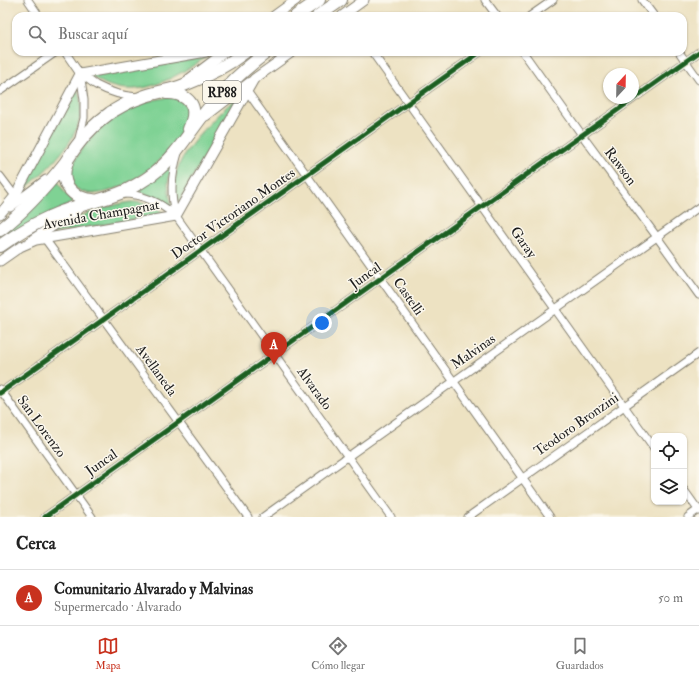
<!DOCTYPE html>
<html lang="es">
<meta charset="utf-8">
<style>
body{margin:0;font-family:"IM FELL Double Pica",serif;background:#f6f6f6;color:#222}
.controls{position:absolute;right:12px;bottom:12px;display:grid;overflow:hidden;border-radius:8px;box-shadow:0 1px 3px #0004}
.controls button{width:36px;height:36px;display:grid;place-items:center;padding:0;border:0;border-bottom:1px solid #e0e0e0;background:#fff;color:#222;font:20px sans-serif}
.compass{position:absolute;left:603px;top:68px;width:36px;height:36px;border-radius:50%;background:#fff;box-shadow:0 1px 3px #0004;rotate:22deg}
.you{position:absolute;left:322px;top:323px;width:14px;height:14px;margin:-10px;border:3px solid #fff;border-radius:50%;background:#1a73e8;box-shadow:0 0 0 6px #1a73e833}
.badge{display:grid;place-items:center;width:26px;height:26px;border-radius:50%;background:#c8321e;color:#fff;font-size:13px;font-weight:700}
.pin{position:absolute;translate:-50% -33px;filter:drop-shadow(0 1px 2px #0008)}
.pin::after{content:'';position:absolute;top:21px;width:14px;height:12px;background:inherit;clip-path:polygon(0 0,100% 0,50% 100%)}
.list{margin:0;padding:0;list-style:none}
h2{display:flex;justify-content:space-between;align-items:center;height:52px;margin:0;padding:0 16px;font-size:17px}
h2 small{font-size:13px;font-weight:400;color:#767676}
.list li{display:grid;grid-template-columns:26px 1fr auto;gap:12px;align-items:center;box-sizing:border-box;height:56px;padding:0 16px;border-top:1px solid #e0e0e0}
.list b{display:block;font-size:15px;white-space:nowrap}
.list p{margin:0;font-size:13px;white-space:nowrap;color:#767676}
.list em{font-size:13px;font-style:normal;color:#767676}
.icon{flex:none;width:22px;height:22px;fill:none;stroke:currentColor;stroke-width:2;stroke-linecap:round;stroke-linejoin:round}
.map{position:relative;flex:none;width:699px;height:517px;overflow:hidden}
.search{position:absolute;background:#fff;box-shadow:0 1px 3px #0004;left:12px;right:12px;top:12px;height:44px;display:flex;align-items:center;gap:10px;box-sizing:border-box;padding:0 14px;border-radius:12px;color:#767676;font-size:15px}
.sheet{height:108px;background:#fff}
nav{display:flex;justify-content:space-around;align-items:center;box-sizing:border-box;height:56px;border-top:1px solid #e0e0e0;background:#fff;font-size:11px;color:#767676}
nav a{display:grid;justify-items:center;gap:2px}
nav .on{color:#c8321e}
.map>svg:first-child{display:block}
.green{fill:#7fd294;stroke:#4e7758}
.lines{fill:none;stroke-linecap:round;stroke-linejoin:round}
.minor-casing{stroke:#847f6f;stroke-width:9}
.tertiary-casing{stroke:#847f6f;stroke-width:11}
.trunk-casing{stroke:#847f6f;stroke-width:14}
.minor{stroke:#fff;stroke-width:7}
.tertiary{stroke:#fff;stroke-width:9}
.trunk{stroke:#fff;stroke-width:12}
.cycleway-casing{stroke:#fbf7ec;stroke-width:8}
.cycleway{stroke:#1b5e20;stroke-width:5}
.labels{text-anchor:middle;stroke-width:3;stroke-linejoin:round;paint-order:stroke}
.shield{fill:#fbf7ec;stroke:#5f5e5a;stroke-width:1}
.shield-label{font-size:13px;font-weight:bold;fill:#1c1c1c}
.street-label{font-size:14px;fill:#1c1c1c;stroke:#fbf7ec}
</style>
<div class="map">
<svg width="699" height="517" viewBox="0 0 699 517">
<rect width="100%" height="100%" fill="#fbf7ec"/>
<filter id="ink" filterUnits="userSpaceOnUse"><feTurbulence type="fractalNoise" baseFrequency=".025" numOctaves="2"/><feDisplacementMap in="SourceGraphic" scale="8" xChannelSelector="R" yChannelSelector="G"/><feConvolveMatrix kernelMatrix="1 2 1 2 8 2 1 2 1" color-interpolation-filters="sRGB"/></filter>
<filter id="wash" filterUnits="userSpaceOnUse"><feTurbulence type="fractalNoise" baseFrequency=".012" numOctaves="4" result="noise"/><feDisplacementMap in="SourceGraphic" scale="16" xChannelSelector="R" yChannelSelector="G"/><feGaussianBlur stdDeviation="0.9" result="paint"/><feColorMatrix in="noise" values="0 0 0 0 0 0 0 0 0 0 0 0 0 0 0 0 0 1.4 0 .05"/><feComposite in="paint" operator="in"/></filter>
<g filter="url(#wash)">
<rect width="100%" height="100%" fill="#ede2c2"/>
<!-- green -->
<g class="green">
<path d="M207,57c-37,23 -74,48 -116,19z"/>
<path d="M77,88c1,5 3,10 4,15 3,37 -37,69 -62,91z"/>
<path d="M172,97c2,1 6,2 8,3 22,14 -14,56 -26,66 -14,11 -29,20 -45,25 -10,3 -21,4 -30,-1 -6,-3 -9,-8 -8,-14 2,-23 25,-47 44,-60 16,-11 37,-17 57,-19z"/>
<path d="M237,98l-59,105c-11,-29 7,-52 25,-72 10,-12 21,-23 34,-33z"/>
<path d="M172,162l-4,21 1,10 3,16c-11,-9 -22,-13 -35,-18z"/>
<path d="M57,179c4,9 9,16 17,23l-74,38v-5z"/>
<path d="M131,202c13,0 23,4 34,12l-115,20c24,-17 52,-28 81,-32z"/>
</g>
</g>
<g filter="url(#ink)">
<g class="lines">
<defs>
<g id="minor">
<polyline points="28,0 39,16"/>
<polyline points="485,0 497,16"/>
<polyline points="642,0 654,16"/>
<polyline points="530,16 553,0"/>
<polyline points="65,52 80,74 81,79 84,100 84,118 79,138"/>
<polyline points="372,52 654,448"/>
<polyline points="523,52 582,135 657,237 699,295"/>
<polyline points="679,52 699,80"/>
<path d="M80,74c6,3 11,8 16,11 13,7 27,11 41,12"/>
<polyline points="0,91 56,52"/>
<polyline points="247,91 550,517"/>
<polyline points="0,176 15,196"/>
<path d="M122,194c21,0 37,8 54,22l215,301"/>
<path d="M176,215c-7,-20 -4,-42 2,-62"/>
<polyline points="45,239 248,517"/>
<polyline points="0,389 92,517"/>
<polyline points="0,393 480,52"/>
<polyline points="684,490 699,511"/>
<polyline points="45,517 699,52"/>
<polyline points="263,517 699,207"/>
<polyline points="468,517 699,353"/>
<polyline points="688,517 699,509"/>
</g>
<g id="tertiary">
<polyline points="274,16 296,0"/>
<polyline points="342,16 364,0"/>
<polyline points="189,79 225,52"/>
<polyline points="206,116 250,82"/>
<polyline points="10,207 46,180"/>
<polyline points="0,214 15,196 80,74 206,52"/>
<polyline points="33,239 61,221 79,209"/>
<polyline points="0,261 20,247 36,240 176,216 254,79 292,52"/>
</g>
<g id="trunk">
<polyline points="296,16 319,0"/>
<polyline points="318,16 341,0"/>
<path d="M166,93c14,-1 30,7 27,24 -1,4 -2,8 -4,12"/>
<path d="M67,163c-9,20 6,36 26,37"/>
<path d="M0,230c25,-19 46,-43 65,-67 5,-7 9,-14 14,-20 9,-12 20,-22 31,-30 10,-6 19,-12 30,-15 14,-6 29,-7 44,-13 21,-8 43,-19 61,-33"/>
<path d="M0,246c20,-14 41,-27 64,-35 20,-8 41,-11 61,-20 10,-5 20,-11 28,-17 25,-19 39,-47 59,-70 16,-20 35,-37 55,-52"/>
</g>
</defs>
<!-- minor casing -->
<use href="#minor" class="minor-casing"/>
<!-- tertiary casing -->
<use href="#tertiary" class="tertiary-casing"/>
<!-- trunk casing -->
<use href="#trunk" class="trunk-casing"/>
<!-- minor -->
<use href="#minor" class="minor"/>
<!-- tertiary -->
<use href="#tertiary" class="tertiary"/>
<!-- trunk -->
<use href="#trunk" class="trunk"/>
<defs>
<g id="cycleway">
<polyline points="0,393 480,52"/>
<polyline points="45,517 699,52"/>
</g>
</defs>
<!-- cycleway casing -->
<use href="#cycleway" class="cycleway-casing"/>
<!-- cycleway -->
<use href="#cycleway" class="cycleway"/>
</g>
</g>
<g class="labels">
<!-- shield labels -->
<rect class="shield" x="203" y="81" width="38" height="22" rx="3"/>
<g class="shield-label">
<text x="222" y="97">RP88</text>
</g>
<!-- street labels -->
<g class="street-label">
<text transform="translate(621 166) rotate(53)" y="5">Rawson</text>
<text transform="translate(233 213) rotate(-35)" y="5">Doctor Victoriano Montes</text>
<text transform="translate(101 214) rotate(-10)" y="5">Avenida Champagnat</text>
<text transform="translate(524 242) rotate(55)" y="5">Garay</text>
<text transform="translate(365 275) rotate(-35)" y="5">Juncal</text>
<text transform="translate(409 296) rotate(55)" y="5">Castelli</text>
<text transform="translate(473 351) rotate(-35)" y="5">Malvinas</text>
<text transform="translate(157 370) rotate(54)" y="5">Avellaneda</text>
<text transform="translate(315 388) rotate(54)" y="5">Alvarado</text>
<text transform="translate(576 424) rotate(-35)" y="5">Teodoro Bronzini</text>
<text transform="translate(42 426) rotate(54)" y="5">San Lorenzo</text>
<text transform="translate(101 462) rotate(-35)" y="5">Juncal</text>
</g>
</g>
</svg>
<div class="controls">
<button><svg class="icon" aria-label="locate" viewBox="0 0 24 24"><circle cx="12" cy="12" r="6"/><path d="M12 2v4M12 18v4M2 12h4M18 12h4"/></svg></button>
<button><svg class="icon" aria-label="layers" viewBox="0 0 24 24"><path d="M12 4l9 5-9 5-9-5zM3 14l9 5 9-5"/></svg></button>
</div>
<svg class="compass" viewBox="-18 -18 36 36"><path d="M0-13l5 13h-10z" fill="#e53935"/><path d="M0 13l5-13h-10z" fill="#767676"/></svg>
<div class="you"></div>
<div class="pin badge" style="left:274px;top:365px">A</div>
<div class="search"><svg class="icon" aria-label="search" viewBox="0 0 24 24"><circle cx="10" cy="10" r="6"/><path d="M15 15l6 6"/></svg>Buscar aquí</div>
</div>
<section class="sheet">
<h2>Cerca<small></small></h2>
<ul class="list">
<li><span class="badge">A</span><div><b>Comunitario Alvarado y Malvinas</b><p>Supermercado · Alvarado</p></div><em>50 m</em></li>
</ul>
</section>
<nav>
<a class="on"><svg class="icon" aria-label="map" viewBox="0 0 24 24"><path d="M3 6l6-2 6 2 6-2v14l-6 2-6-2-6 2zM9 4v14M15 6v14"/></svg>Mapa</a>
<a><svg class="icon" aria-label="directions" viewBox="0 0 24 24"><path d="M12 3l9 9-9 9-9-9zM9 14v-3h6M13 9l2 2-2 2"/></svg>Cómo llegar</a>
<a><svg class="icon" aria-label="saved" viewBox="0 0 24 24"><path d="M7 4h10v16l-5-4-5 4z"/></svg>Guardados</a>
</nav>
